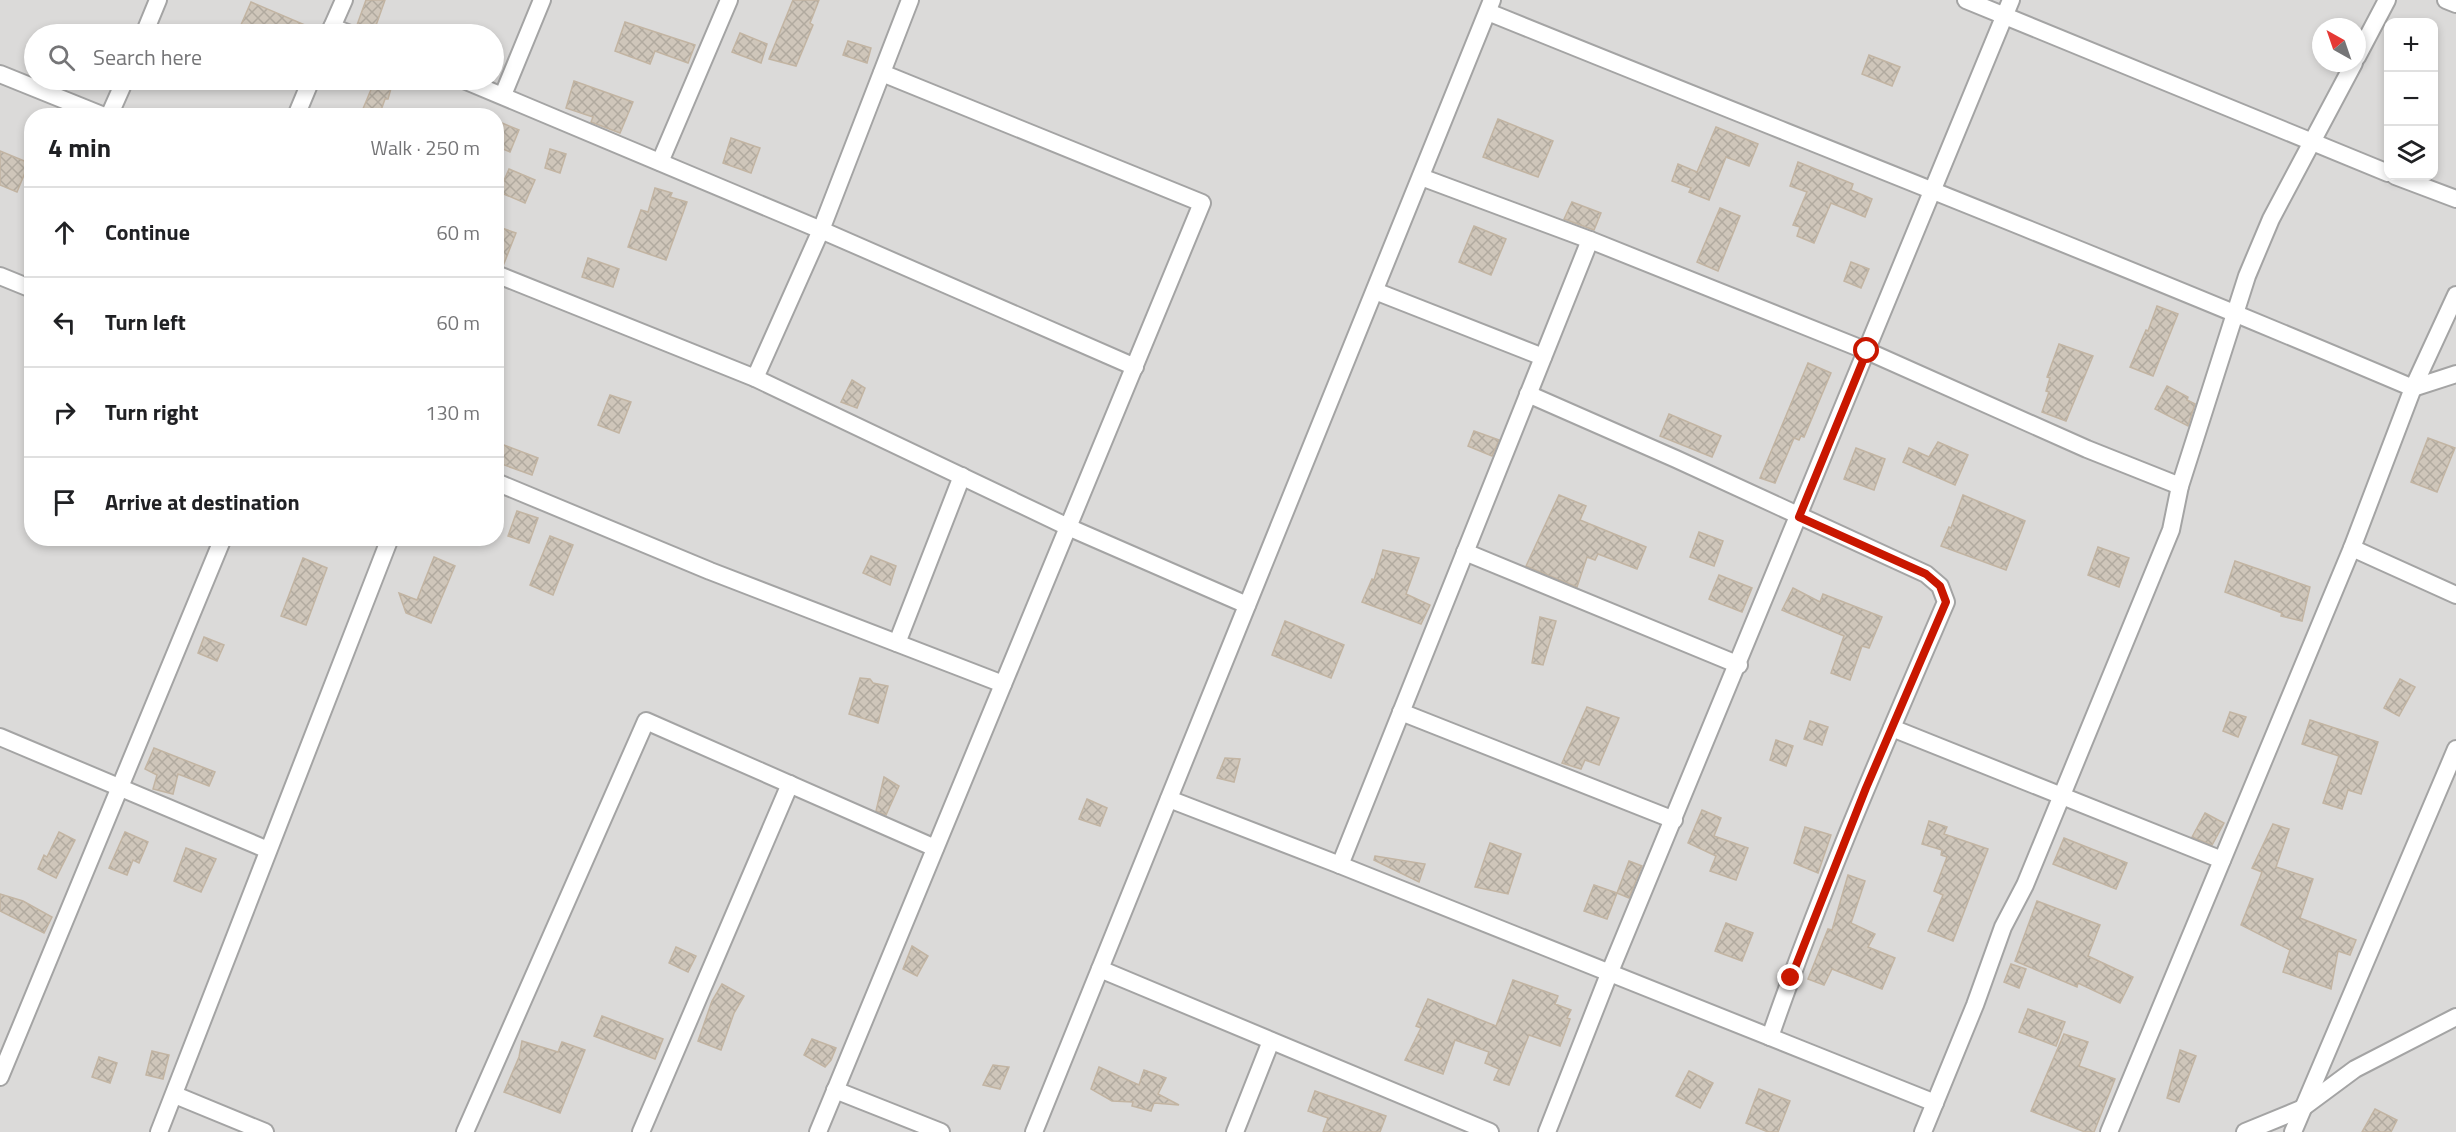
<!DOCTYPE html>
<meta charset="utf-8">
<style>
body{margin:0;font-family:"Titillium Web",sans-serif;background:#f2f2f2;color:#202124}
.controls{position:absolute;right:18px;top:18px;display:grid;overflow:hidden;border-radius:12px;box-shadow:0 3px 9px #0003}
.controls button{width:54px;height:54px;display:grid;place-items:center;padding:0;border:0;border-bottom:2px solid #e0e0e0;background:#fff;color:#202124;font:30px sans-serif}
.compass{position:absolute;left:2312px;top:18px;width:54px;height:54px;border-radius:50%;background:#fff;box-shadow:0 3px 9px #0003;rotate:320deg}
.stop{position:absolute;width:18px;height:18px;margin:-14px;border:4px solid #c91700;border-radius:50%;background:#fff}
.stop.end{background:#c91700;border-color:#fff;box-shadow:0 2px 6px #0008}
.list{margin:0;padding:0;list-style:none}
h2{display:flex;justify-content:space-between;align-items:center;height:78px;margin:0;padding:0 24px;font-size:26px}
h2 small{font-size:20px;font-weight:400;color:#757577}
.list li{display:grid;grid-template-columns:39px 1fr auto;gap:18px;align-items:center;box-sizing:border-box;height:90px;padding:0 24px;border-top:2px solid #e0e0e0}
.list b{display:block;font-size:22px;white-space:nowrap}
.list em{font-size:20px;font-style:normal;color:#757577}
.icon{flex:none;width:33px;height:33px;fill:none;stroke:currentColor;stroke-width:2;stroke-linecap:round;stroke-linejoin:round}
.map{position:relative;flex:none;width:2456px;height:1132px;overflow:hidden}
.search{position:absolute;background:#fff;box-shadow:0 3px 9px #0003;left:24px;top:24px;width:480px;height:66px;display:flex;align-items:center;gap:15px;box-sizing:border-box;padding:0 21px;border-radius:33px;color:#757577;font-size:22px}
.panel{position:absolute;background:#fff;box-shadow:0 3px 9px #0003;left:24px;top:108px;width:480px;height:438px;border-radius:24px}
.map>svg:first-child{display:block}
.residential{fill:#dbdad9;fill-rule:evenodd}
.building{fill:url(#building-cross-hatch);stroke:#c2b4a2;stroke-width:1.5}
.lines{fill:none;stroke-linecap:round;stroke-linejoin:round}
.street-casing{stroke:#a4a4a4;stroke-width:20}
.street{stroke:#fff;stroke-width:16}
.route{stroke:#c91700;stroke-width:8}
</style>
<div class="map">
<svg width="2456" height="1132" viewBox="0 0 2456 1132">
<defs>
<pattern id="building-cross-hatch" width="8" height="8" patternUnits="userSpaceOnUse" patternTransform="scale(1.5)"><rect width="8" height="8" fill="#cfc6ba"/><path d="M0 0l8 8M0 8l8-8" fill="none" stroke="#b1aa9f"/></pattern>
</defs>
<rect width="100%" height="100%" fill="#efece1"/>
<!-- residential -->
<path class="residential" d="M0,0h2456v1132h-2456zM2388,22h46v154h-46zM2321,27h36v36h-36zM34,34h460v46h-460zM32,116h464v422h-464z"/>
<!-- building -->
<g class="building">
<polygon points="366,0 385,0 374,31 357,25"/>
<polygon points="793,0 819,0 810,23 813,25 796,66 769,59"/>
<polygon points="251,2 319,31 319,34 237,34"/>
<polygon points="625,22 695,45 688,63 655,51 650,64 615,51"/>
<polygon points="740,33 767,44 761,63 732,52"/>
<polygon points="848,41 871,48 867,63 843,55"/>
<polygon points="1869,55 1900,67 1892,86 1862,74"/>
<polygon points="375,80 382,80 392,85 388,99 385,99 379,116 360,116"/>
<polygon points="574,81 633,102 620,133 591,122 593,117 566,108"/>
<polygon points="1498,119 1553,141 1538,177 1483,157"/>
<polygon points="502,123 519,130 510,152 496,146 496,136"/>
<polygon points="1716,127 1758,144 1749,166 1726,157 1709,200 1689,192 1691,188 1672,181 1678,164 1697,172"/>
<polygon points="731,138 760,148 751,173 723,163"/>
<polygon points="550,149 566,154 560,173 545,168"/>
<polygon points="0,151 29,163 17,192 0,185"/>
<polygon points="1798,162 1853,184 1851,190 1872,199 1865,217 1831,203 1814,243 1797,236 1800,227 1793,225 1807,192 1790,186"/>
<polygon points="509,169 535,180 525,203 499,192"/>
<polygon points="655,188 672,193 670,197 687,202 666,260 628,247 641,210 648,212"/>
<polygon points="1572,202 1601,213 1594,230 1564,219"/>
<polygon points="1720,208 1740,216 1718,271 1697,262"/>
<polygon points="496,226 516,233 503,266 496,264"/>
<polygon points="1474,226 1506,239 1491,275 1459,262"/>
<polygon points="588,258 619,269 613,287 582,277"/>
<polygon points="1851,262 1869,269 1861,288 1844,281"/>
<polygon points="2157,306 2178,314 2153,376 2130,367 2146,330 2148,331"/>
<polygon points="2059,344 2093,356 2066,421 2042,412 2049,392 2046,391 2050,378 2047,377"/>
<polygon points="1808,363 1831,373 1804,437 1801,436 1799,440 1794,438 1775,483 1760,478"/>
<polygon points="852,380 865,388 857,408 841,402"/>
<polygon points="2167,386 2188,397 2187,400 2195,404 2188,426 2155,409"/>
<polygon points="610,395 631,402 619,433 598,425"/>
<polygon points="1669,414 1721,436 1712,457 1660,436"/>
<polygon points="1474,431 1499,440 1492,456 1468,446"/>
<polygon points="2428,438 2455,448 2437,492 2411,482"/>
<polygon points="496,442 538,458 532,475 496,462"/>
<polygon points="1938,442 1968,455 1955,485 1903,462 1909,448 1929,457"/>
<polygon points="1856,448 1885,459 1874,490 1844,479"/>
<polygon points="1559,495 1586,506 1580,520 1646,547 1637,569 1598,554 1595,560 1587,557 1577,587 1526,566"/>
<polygon points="1963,495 2025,521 2006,570 1941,546 1949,527 1951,528"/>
<polygon points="517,511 538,518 529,543 508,536"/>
<polygon points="1699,532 1723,541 1714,566 1690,557"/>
<polygon points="550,536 573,545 553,595 530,585"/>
<polygon points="2098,547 2129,558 2119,587 2088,575"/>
<polygon points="1383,550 1419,558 1406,594 1430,605 1421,624 1362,602 1372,579 1374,580"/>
<polygon points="871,556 896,566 890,585 863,573"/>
<polygon points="434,557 455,566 431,623 406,613 399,593 417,600"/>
<polygon points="303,558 327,568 306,625 281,616"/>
<polygon points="2235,561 2310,587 2302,621 2281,616 2282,613 2225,592"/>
<polygon points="1719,575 1752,588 1742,612 1709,599"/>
<polygon points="1793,588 1820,602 1823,594 1882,617 1869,648 1862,646 1850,680 1831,673 1844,636 1782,610"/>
<polygon points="1540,617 1556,621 1543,665 1532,663"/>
<polygon points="1285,621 1344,645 1331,678 1272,655"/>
<polygon points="204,637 224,645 217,661 198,653"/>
<polygon points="860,678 870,679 873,683 888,686 878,723 849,714"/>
<polygon points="2400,679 2415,687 2399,716 2384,708"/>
<polygon points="1587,707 1619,718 1599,765 1585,760 1581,769 1562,763"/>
<polygon points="2230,712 2246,717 2238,737 2223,731"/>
<polygon points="2310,720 2378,742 2361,794 2348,790 2342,809 2323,803 2339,756 2302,744"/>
<polygon points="1810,721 1828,727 1822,745 1804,739"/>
<polygon points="1776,740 1793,746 1786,766 1770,760"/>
<polygon points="154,748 215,772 209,786 178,774 173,794 153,789 157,775 145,769"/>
<polygon points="1225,758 1240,759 1234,782 1217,778"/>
<polygon points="884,777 899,786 886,815 876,811"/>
<polygon points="1087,799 1107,808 1100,826 1079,819"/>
<polygon points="1702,810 1721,818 1714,836 1748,848 1736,880 1710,871 1716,856 1688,843"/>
<polygon points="2205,813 2224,823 2212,845 2192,837"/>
<polygon points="1929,821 1947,827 1944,834 1988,849 1953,941 1928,931 1943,895 1934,891 1947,857 1941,855 1942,850 1922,844"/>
<polygon points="2273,824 2289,829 2276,867 2313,879 2300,918 2356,940 2350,955 2338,951 2331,989 2283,972 2290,950 2241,925 2262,872 2252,868"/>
<polygon points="1805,827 1831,835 1818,873 1794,863"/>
<polygon points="59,832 75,840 56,878 38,869 44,855 47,857"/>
<polygon points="125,832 148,842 139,863 133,860 127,875 109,868"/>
<polygon points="2064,838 2127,863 2116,889 2053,864"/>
<polygon points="1490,843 1521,854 1508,894 1475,887"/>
<polygon points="186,848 216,859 201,892 174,881"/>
<polygon points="1375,856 1425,864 1419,882 1374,860"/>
<polygon points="1629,861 1642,866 1629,898 1617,893"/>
<polygon points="1848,875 1865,881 1851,923 1875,934 1868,947 1895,958 1882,989 1832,969 1824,985 1808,979 1828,929 1832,930"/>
<polygon points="1594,885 1617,893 1607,919 1584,911"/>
<polygon points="0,894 23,901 52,917 44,933 0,911"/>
<polygon points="2037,901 2100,925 2088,956 2133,977 2120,1003 2078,983 2077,987 2015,961"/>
<polygon points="1726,923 1753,933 1742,961 1715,951"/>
<polygon points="912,946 928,956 917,976 903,969"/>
<polygon points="676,947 696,956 688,972 669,963"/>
<polygon points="2011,964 2026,969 2019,988 2004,982"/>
<polygon points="1513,980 1558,996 1555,1004 1571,1010 1567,1018 1570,1019 1560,1046 1529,1035 1509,1085 1494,1080 1499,1069 1485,1063 1489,1052 1455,1040 1443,1074 1405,1060 1421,1028 1416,1026 1428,999 1496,1026"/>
<polygon points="722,984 744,996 734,1013 721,1050 698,1041 712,1001"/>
<polygon points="2028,1009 2065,1022 2056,1046 2019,1032"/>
<polygon points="602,1016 663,1039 655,1059 594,1036"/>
<polygon points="2064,1034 2088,1042 2079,1066 2115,1079 2094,1132 2085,1132 2031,1111"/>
<polygon points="812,1039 836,1048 831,1060 825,1067 804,1055"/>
<polygon points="522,1041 558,1052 562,1042 585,1050 560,1113 504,1092 519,1057"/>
<polygon points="2180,1050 2196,1056 2179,1102 2167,1098"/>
<polygon points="152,1051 169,1055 163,1079 146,1075"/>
<polygon points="99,1057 117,1063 110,1083 92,1077"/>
<polygon points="993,1065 1009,1067 1000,1089 983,1085"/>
<polygon points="1099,1067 1139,1085 1144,1070 1166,1078 1158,1094 1179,1105 1154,1103 1151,1111 1132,1106 1133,1102 1112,1101 1091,1089"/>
<polygon points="1689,1071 1713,1083 1700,1108 1676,1096"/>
<polygon points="1759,1089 1790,1101 1778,1132 1768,1132 1746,1123"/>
<polygon points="1315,1091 1386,1116 1380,1132 1323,1132 1328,1118 1308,1111"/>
<polygon points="2375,1109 2397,1120 2391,1132 2362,1132"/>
</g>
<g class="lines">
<defs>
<g id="street">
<polyline points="1966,0 2388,173"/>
<polyline points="2446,0 2456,4"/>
<path d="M1488,12c308,125 619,246 925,376l43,-14"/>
<polyline points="332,27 350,34"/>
<polyline points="144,34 158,0"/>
<polyline points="329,34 344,0"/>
<polyline points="2357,57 2387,0"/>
<polyline points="0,74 104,116"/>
<polyline points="464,80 821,230 1135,367"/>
<polyline points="503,95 542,0"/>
<polyline points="109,116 125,80"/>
<polyline points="296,116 311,80"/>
<polyline points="660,162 729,0"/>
<polyline points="2395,176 2456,199"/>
<polyline points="1421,177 1590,240 1867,351 2087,449 2180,486"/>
<polyline points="496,274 755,378 1068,527 1247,605"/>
<polyline points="0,276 32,289"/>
<polyline points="1375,291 1543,357"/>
<polyline points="755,378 821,230 910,0"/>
<path d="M1528,394l148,65 250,115 14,12 6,16c-62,144 -125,287 -176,435"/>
<polyline points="496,482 710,571 1003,684"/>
<polyline points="2352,548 2456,595"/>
<polyline points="1465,552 1739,665"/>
<polyline points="897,643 962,476"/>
<polyline points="1401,712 1674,820"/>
<polyline points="1892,728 2222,860"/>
<polyline points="0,737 268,850"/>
<polyline points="1169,799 1340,865 1935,1103"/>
<polyline points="1340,865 1590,240"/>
<polyline points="1100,969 1490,1132"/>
<polyline points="0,1077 223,538"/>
<polyline points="835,1090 941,1132"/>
<polyline points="175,1095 265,1132"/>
<polyline points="159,1132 390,538"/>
<polyline points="465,1132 646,721 935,848"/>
<polyline points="641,1132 790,784"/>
<polyline points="818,1132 1202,203 882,73"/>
<polyline points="1034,1132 1492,0"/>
<polyline points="1235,1132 1271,1041"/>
<polyline points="1547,1132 1609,974 2011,0"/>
<polyline points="1923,1132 1975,1005 2003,927 2025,885 2171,530 2180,486 2247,276 2271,219 2354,63"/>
<polyline points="2109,1132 2352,548 2413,388 2456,295"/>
<polyline points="2245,1132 2301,1109 2355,1069 2456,1017"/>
<polyline points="2293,1132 2456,749"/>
</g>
</defs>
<!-- street casing -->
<use href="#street" class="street-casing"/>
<!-- street -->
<use href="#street" class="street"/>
</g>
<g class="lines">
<!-- route -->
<polyline class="route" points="1791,978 1866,788 1946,602 1940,586 1926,574 1799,517 1867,351"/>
</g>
</svg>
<div class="controls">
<button>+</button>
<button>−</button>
<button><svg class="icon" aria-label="layers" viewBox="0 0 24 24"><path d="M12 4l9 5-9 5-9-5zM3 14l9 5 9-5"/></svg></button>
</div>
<svg class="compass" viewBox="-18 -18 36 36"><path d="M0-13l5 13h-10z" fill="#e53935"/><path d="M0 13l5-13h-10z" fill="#757577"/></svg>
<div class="stop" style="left:1867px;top:351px"></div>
<div class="stop end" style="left:1791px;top:978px"></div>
<div class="search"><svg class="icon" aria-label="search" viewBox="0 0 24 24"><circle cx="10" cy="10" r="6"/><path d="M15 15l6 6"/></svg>Search here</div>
<section class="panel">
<h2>4 min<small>Walk · 250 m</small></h2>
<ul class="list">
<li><svg class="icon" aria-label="ahead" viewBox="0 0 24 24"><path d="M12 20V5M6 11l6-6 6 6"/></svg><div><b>Continue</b></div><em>60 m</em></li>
<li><svg class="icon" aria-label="left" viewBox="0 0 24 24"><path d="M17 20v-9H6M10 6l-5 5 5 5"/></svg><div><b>Turn left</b></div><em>60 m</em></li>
<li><svg class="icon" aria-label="right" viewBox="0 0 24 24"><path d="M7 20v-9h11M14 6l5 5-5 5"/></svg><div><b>Turn right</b></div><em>130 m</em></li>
<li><svg class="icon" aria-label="arrive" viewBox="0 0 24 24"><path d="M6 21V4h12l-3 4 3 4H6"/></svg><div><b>Arrive at destination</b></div></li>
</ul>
</section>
</div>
